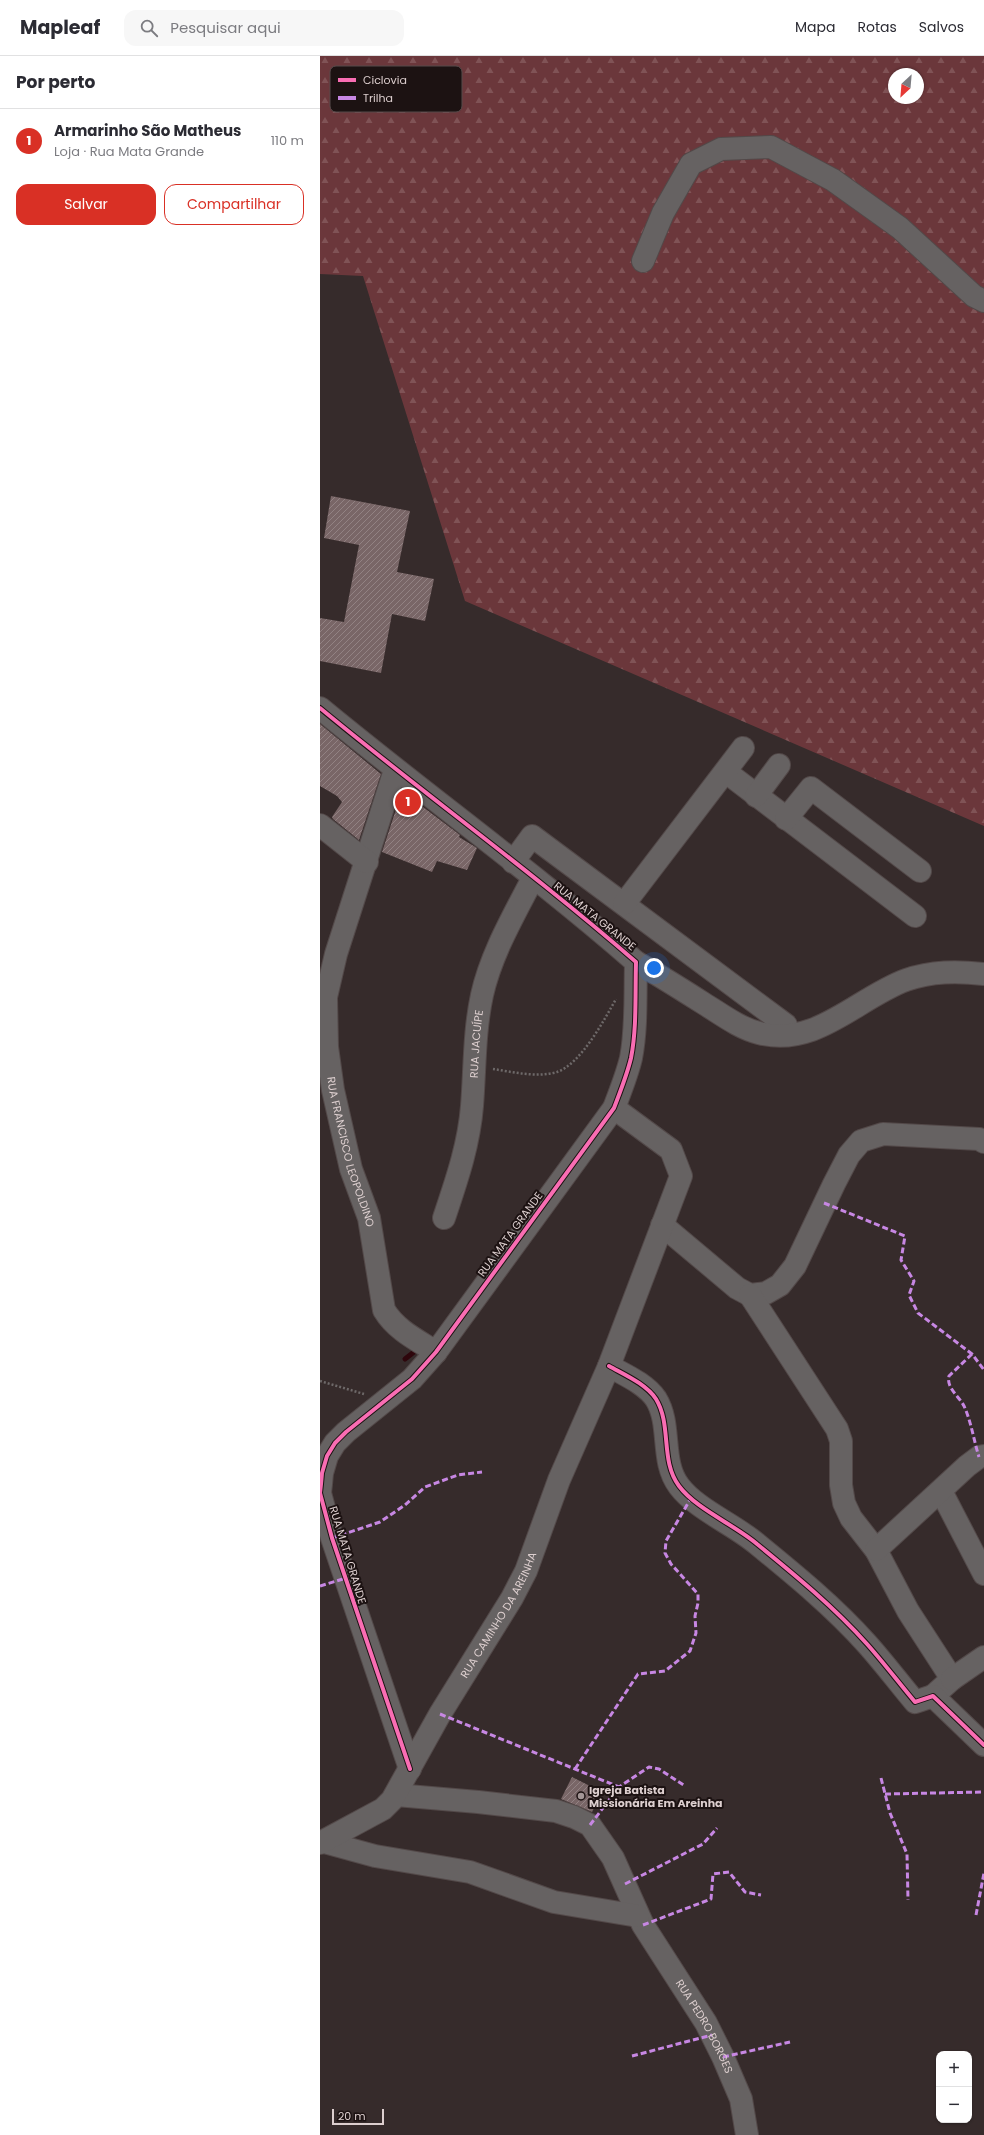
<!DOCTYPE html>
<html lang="pt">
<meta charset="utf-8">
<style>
body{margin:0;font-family:Poppins,sans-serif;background:#f7f7f7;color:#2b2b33}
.controls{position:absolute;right:12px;bottom:12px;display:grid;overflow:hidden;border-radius:8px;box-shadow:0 1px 3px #0004}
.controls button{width:36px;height:36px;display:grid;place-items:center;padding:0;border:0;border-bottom:1px solid #e1e1e2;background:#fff;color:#2b2b33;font:20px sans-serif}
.compass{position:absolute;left:568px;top:12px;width:36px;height:36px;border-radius:50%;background:#fff;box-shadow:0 1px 3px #0004;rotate:206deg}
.scale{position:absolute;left:12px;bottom:10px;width:52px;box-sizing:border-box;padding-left:4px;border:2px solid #ddcfcf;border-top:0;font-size:11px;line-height:14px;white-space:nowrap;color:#ddcfcf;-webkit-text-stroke:3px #1c1212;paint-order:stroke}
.you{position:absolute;left:334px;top:912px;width:14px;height:14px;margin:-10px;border:3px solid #fff;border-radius:50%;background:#1a73e8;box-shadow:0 0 0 6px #1a73e833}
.badge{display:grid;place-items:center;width:26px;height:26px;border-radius:50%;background:#d93025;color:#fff;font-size:13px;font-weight:700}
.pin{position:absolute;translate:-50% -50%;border:2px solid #fff;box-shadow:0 1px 4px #0006}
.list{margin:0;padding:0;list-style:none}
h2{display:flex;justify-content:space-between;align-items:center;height:52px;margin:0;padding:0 16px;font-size:17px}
h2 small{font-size:13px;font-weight:400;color:#7c7c81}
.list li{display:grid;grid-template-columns:26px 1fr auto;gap:12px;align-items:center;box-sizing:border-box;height:64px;padding:0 16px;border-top:1px solid #e1e1e2}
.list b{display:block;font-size:15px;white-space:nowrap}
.list p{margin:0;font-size:13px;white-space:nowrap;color:#7c7c81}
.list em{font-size:13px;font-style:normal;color:#7c7c81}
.actions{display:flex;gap:8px;padding:12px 16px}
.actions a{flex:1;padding:9px 0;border:1px solid #d93025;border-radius:12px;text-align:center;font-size:14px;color:#d93025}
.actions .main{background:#d93025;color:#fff}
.icon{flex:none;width:22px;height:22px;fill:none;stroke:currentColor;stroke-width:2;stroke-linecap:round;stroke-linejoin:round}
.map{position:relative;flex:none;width:664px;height:2079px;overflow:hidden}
header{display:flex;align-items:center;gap:24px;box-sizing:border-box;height:56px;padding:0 20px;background:#fff;border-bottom:1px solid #e1e1e2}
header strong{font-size:19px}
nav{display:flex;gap:22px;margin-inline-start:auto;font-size:14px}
.search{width:280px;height:36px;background:#f7f7f7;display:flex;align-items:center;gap:10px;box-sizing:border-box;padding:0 14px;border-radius:12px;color:#7c7c81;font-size:15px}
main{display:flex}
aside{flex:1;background:#fff}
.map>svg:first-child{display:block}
.forest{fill:url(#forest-firs);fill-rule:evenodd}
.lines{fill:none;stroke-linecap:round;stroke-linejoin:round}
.stream{stroke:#2e060c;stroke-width:5}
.building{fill:url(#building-hatch)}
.minor-casing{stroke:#534949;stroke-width:24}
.path{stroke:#6e6969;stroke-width:2.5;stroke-dasharray:2 2;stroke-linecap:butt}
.minor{stroke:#666262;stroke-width:22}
.quiet{stroke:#c787e3;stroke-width:3;stroke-dasharray:6 3;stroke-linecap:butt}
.cycleway-casing{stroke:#1c1212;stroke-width:6}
.cycleway{stroke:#f96db3;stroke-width:4}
.poi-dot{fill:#a39696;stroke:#1c1212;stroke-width:1.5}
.labels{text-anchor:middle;stroke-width:4;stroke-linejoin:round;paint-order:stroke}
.street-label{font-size:11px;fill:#ddcfcf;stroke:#1c1212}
.poi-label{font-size:11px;font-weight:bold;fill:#ddcfcf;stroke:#1c1212;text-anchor:start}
.key{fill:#1c1212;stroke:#564b4b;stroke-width:1}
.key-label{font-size:11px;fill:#ddcfcf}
</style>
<header>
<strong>Mapleaf</strong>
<div class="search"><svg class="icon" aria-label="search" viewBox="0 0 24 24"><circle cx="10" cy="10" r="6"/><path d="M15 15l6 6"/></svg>Pesquisar aqui</div>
<nav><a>Mapa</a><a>Rotas</a><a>Salvos</a></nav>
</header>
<main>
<aside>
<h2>Por perto<small></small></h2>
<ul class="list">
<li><span class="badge">1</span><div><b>Armarinho São Matheus</b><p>Loja · Rua Mata Grande</p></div><em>110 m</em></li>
</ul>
<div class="actions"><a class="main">Salvar</a><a>Compartilhar</a></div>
</aside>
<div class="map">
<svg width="664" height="2079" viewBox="0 0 664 2079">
<defs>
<pattern id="forest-firs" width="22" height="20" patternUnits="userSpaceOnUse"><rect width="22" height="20" fill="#6b373b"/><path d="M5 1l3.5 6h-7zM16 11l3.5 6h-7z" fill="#805356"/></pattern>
<pattern id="building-hatch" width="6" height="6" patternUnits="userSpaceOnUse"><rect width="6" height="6" fill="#796667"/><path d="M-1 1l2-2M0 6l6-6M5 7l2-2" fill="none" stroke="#928283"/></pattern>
</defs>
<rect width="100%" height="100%" fill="#362b2b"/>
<!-- forest -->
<path class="forest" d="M0,0h664v770l-519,-225 -102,-325 -43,-2zM574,18h24v24h-24z"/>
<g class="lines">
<!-- stream -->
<polyline class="stream" points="85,1303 94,1296"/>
</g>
<!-- building -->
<g class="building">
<polygon points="11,440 90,455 77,516 114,523 105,565 72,558 61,617 0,605 0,562 24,566 39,489 4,482"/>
<polygon points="0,668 61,718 39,784 13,763 12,761 22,746 17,740 0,730"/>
<polygon points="82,735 140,779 139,781 157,792 147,814 117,805 112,816 62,796"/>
<polygon points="252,1721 282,1736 272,1756 241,1743"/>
</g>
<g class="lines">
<defs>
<g id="minor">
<polyline points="323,205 343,157 371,108 401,93 451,91 513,124 580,172 654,240 664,245"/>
<path d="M0,652c104,86 214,165 316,254 -1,32 1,65 -5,96 -4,17 -11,34 -17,50l-178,244 -24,27 -66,53 -11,11 -8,13 -5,17 -1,11 -1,9 12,45 78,231"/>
<path id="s1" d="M75,714l-59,184 -10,43 1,50 6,43 18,79 18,49 15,92c12,20 33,30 52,42"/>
<polyline points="406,716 595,860"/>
<polyline points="436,740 459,709"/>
<polyline points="466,763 491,732 600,815"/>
<polyline points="0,769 47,806"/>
<polyline points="193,806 212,780 466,969"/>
<polyline points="304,848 423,692"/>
<path d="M316,906c23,13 45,27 67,41 18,11 36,25 56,30 57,15 98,-35 147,-53 26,-9 51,-9 78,-6"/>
<path id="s2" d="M124,1162c12,-36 25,-73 28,-112 3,-37 2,-74 10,-111 9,-41 32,-80 51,-117"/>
<polyline points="342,1169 417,1232 430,1239 446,1237 460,1229 475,1210 514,1128 529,1099 541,1085 563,1078 659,1083 664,1086"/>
<polyline points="430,1239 517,1373 521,1385 521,1429 524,1447 531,1462 556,1494 588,1555 632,1623 613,1640"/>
<path d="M289,1310c16,9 37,18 47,33 16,26 4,62 23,87 17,23 56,39 78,58 38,31 77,63 110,100 17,19 32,39 48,58l18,-6 51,49"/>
<polyline points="621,1435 664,1518"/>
<polyline points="556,1494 647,1410 659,1401 664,1400"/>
<polyline points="632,1623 664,1601"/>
<path id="s3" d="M76,1739l82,7 78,9 18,6 16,8 23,33 30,67 63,98 17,34 18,42 6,36"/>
<polyline points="4,1786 55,1800 150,1816 234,1846 318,1860"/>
<path id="s4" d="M0,1787l63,-34 9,-9 48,-86 72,-116 14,-27 33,-91 50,-114 72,-190 -10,-26 -57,-42"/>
</g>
</defs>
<!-- minor casing -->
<use href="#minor" class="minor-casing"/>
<!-- path -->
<g class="path">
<path d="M173,1013c20,3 44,9 64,3 24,-8 47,-52 59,-73"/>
<polyline points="0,1325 44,1338"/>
</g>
<!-- minor -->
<use href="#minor" class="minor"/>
<!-- quiet -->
<g class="quiet">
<polyline points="504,1147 585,1180 581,1204 594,1225 589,1239 598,1257 652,1298 664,1314"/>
<path d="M652,1298l-23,22c-3,12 10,20 15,30 7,15 10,35 15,51"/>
<polyline points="12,1482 60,1466 85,1449 105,1431 138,1419 162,1416"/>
<polyline points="0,1530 26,1522"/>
<polyline points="120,1658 299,1731"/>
<polyline points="255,1713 318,1618 345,1615 370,1595 376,1577 375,1560 378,1547 378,1538 351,1508 345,1497 346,1485 371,1442"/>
<polyline points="561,1722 570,1757 587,1798 588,1844"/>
<polyline points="565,1738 664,1736"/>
<polyline points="270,1769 299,1731 329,1711 339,1713 365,1730"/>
<polyline points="305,1828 383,1788 397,1772"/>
<polyline points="656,1859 664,1817"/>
<polyline points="323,1869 391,1843 393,1818 409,1816 425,1836 441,1839"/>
<polyline points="312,2000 392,1979"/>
<polyline points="403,2001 470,1986"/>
</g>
<defs>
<g id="cycleway">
<path d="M0,652c104,86 214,165 316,254 -1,32 1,65 -5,96 -4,17 -11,34 -17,50l-178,244 -24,27 -66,53 -11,11 -8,13 -5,17 -1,11 -1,9 12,45 78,231"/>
<path d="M289,1310c16,9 37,18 47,33 16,26 4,62 23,87 17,23 56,39 78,58 38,31 77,63 110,100 17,19 32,39 48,58l18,-6 51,49"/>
</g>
</defs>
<!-- cycleway casing -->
<use href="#cycleway" class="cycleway-casing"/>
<!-- cycleway -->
<use href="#cycleway" class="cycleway"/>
</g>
<!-- markers -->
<circle class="poi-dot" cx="261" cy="1740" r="4"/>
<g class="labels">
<!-- street labels -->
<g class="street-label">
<text transform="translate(275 860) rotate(39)" y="4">RUA MATA GRANDE</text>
<text dy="4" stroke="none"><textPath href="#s2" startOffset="178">RUA JACUÍPE</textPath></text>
<text dy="4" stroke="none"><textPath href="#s1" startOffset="395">RUA FRANCISCO LEOPOLDINO</textPath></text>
<text transform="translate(190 1178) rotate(-54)" y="4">RUA MATA GRANDE</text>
<text transform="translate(28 1499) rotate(73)" y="4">RUA MATA GRANDE</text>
<text dy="4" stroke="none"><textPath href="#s4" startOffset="298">RUA CAMINHO DA AREINHA</textPath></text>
<text dy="4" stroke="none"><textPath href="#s3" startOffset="430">RUA PEDRO BORGES</textPath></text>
</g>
<!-- poi labels -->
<g class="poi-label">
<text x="269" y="1738">Igreja Batista<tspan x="269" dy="13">Missionária Em Areinha</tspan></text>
</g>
</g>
<!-- legend -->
<rect x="10" y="10" width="132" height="46" rx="6" class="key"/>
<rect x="18" y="22" width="18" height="4" fill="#f96db3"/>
<rect x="18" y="40" width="18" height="4" fill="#c787e3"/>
<g class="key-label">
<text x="43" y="28">Ciclovia</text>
<text x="43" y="46">Trilha</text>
</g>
</svg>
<div class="controls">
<button>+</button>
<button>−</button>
</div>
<svg class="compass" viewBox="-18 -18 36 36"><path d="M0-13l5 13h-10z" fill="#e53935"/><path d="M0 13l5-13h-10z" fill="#7c7c81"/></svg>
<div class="scale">20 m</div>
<div class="you"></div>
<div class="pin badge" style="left:88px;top:746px">1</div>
</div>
</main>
